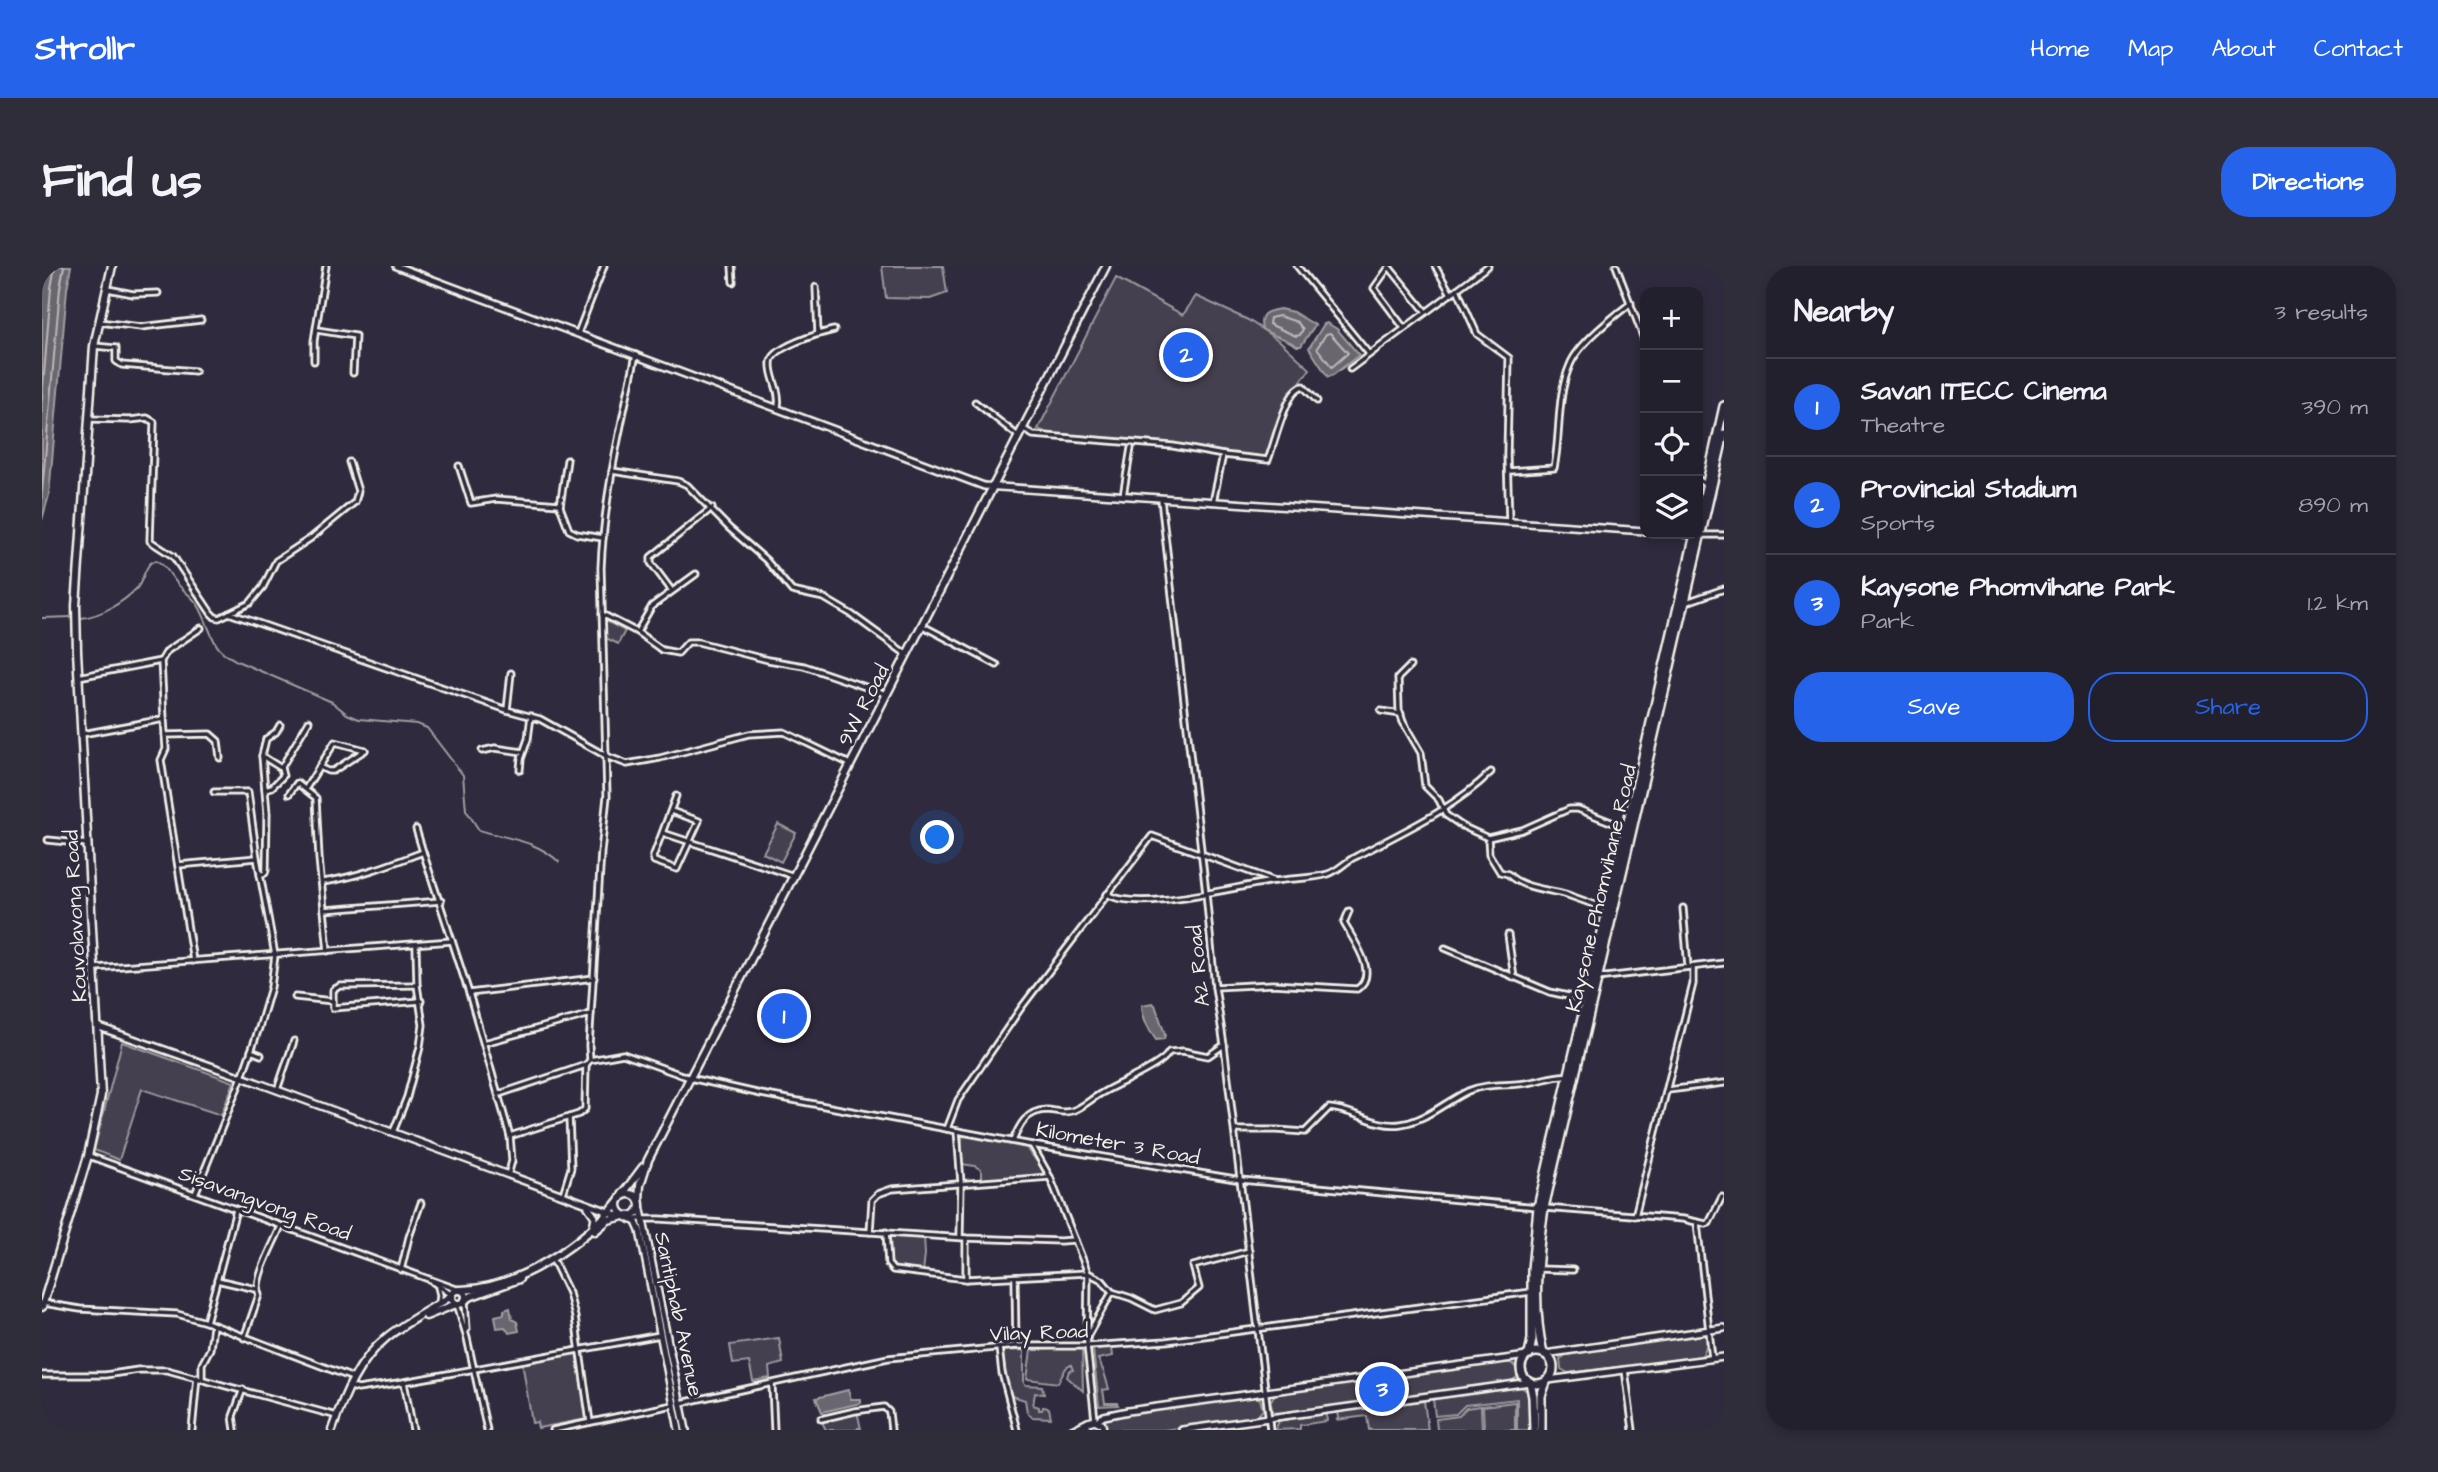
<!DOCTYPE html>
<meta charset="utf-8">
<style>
body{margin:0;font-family:"Architects Daughter",sans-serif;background:#2f2d3a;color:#f1f3f6}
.controls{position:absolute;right:21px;top:21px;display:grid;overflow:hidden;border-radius:14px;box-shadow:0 4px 10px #0003}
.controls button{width:63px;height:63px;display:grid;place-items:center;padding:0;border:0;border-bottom:2px solid #403e4a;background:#23202e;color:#f1f3f6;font:35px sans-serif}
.you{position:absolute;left:896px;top:572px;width:24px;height:24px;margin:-18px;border:5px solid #fff;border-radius:50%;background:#1a73e8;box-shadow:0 0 0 10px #1a73e833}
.badge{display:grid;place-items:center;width:46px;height:46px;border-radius:50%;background:#2563eb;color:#fff;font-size:23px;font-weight:700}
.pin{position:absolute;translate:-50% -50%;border:4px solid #fff;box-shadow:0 2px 7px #0006}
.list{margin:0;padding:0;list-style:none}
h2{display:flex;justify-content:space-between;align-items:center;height:91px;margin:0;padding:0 28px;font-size:30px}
h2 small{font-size:23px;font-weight:400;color:#a3a3aa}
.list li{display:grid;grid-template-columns:46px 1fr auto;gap:21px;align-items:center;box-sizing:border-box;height:98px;padding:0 28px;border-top:2px solid #403e4a}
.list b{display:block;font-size:26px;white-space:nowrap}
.list p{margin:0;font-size:23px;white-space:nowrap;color:#a3a3aa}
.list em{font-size:23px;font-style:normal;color:#a3a3aa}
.actions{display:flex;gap:14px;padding:21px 28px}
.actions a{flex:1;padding:16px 0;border:2px solid #2563eb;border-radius:28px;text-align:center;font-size:24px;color:#2563eb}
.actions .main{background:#2563eb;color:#fff}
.icon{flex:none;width:38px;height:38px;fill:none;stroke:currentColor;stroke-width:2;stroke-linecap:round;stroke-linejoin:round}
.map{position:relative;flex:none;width:1682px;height:1164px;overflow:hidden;border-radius:28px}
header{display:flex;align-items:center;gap:42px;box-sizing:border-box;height:98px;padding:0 35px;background:#2563eb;color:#fff}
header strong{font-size:33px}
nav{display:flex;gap:38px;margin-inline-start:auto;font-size:24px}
.intro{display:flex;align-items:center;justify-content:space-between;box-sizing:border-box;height:168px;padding:0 42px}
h1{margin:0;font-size:49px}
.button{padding:18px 32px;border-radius:28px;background:#2563eb;color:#fff;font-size:24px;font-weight:700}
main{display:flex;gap:42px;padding:0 42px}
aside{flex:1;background:#23202e;border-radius:28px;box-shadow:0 4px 10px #0003}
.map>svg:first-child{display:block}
.green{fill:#454050;stroke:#9c989c;stroke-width:2}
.water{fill:#6a6670;stroke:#a19ea0;stroke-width:2}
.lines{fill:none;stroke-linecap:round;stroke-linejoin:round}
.shore{stroke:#bdb9b8;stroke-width:2}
.stream{stroke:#a19ea0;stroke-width:2}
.street-casing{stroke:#f4f1e8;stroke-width:9}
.secondary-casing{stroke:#f4f1e8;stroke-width:10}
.primary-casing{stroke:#f4f1e8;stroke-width:11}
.highway-casing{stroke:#f4f1e8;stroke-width:12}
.street{stroke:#2f2a3d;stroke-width:3.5}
.secondary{stroke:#2f2a3d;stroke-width:5}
.primary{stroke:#2f2a3d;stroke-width:6}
.highway{stroke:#2f2a3d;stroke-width:7}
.labels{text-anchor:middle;stroke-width:6;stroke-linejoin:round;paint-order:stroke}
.street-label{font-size:21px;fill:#f4f1e8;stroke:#2f2a3d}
</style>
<header>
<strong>Strollr</strong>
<nav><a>Home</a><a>Map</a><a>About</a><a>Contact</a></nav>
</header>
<div class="intro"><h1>Find us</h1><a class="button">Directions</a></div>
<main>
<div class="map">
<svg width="1682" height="1164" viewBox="0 0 1682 1164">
<rect width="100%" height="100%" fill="#2f2a3d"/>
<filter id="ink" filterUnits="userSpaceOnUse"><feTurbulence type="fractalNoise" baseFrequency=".0143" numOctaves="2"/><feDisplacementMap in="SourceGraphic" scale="14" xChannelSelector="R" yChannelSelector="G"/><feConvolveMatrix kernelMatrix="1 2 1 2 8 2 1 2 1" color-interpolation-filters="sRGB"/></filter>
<g filter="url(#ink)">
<!-- green -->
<g class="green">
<polygon points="840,0 901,0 905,27 888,33 844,32"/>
<polygon points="1074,12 1141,49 1154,30 1206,54 1239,76 1268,103 1243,136 1224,189 1220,192 1129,177 1010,169 996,163"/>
<polygon points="561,353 583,365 576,378 562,371"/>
<polygon points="736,558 754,567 739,596 721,587"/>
<polygon points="80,776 192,816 179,849 100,823 77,894 52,884"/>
<polygon points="923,870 985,882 1001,904 1001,908 939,914 939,904 933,900 919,898 920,871"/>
<polygon points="857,969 882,971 883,988 881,1006 852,1002 847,998 847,970"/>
<path d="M1660,1068l5,2c0,8 -1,15 -6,21l-133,16 -7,-4 -1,-10 6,-4z"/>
<polygon points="737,1072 741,1097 727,1101 728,1112 711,1115 707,1096 691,1098 688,1079"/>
<polygon points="1040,1082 1041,1125 1025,1111 1027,1105 1031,1104 1029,1099 1024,1102 1016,1117 985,1113 989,1084"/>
<polygon points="1053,1082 1070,1082 1071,1090 1056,1093 1062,1106 1067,1123 1061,1124 1063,1137 1075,1137 1076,1139 1057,1140 1051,1083"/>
<polygon points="982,1084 982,1117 984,1119 1000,1120 1002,1128 993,1127 991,1139 997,1141 997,1144 1000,1144 1001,1141 1007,1142 1009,1152 990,1151 985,1146 983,1134 967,1129 960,1085"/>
<polygon points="534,1086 545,1153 496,1162 495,1156 490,1157 480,1095"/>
<path d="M1465,1096c9,2 10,7 10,15l-8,6 -230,31 -6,-3 -3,-9 5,-8z"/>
<polygon points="1479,1121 1488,1127 1489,1164 1475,1164 1475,1133 1423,1139 1414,1148 1393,1150 1391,1133"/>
<polygon points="1212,1130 1218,1133 1221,1144 1214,1151 1122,1164 1063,1164 1064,1159 1062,1153 1067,1150"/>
<polygon points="1382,1135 1386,1164 1327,1164 1325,1150 1294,1154 1297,1152 1296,1146 1298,1145"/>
<polygon points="1473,1136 1473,1164 1442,1164 1441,1140"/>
<polygon points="1439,1140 1440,1164 1395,1164 1394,1153 1417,1150 1424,1142"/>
<polygon points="815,1145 819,1163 816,1162 815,1164 784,1164 779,1154"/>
<polygon points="1284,1148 1285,1155 1258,1159 1258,1163 1233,1164 1237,1155 1240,1154"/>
</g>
<!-- water -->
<g class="water">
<polygon points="0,0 29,0 25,23 7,229 0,254"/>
<path d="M1238,43l13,3 22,13 -14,21h-4c-11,-8 -24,-10 -35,-17 -4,-16 5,-18 18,-20z"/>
<polygon points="1285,57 1295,63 1317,89 1291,109 1286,111 1267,82 1282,58"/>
<path d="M1110,737l3,2 10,29 -1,5 -8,1c-8,-11 -14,-22 -14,-35z"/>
<polygon points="468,1042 470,1053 475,1056 477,1065 467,1067 463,1061 455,1062 453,1050 462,1048 462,1044"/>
<polygon points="806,1124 809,1133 819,1133 819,1137 780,1146 774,1132"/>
</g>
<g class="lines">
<!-- shore -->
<g class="shore">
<polygon points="1237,50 1255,56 1261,63 1258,69 1254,70 1227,58 1228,52"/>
<polygon points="1288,67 1306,87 1290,101 1275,82 1284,68"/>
<polyline points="0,134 9,22 13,0"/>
<polyline points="0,226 18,22 22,0"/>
</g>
<!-- stream -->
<g class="stream">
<polyline points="0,352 30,351"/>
<path d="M39,352c20,-2 43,-16 56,-30 5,-6 6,-13 10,-20 10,-19 22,6 29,14 7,9 16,14 22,23 8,13 11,27 18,39 5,9 13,12 21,17l95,41 15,12 12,5 58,5 10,4 36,47 3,35 13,20c29,9 57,10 80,32"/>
</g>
<defs>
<g id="street">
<polyline points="690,0 691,16"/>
<polyline points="1255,0 1327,88"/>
<polyline points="1393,0 1409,28"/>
<polyline points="1574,0 1603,76"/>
<polyline points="1347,1 1332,22 1362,62"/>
<polyline points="1348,2 1384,46"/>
<polyline points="774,21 776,68"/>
<polyline points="66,23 91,28 116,27"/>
<polyline points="1415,23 1435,68 1467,92 1465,189 1467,256"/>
<polyline points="57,56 99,61 159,54"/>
<polyline points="275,64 313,70 311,107"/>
<polyline points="536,67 562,0"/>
<polyline points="52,80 74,82 74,95 80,99 153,105"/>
<polyline points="272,95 272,75 284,0"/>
<polyline points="1308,103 1446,0"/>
<polyline points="933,136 976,170"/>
<path d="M736,141c3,-17 -8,-29 -7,-44 0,-16 49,-30 63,-33"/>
<polyline points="48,153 88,154 105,152 112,156 108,275 131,290 169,347 173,351 177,352 208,337 221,321 234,295 269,272 313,236 316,225 307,196"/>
<polyline points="982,163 991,169 1131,180 1181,189 1171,236"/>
<path d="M1181,189l45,5c7,-17 18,-70 35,-74l14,15"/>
<polyline points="417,200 429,237 454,233 517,238 527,264 535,268 561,272"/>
<polyline points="570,205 636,215 645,219 687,262 724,294 750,325 782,332 809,348 864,388"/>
<path d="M1467,205l45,-3c7,-33 2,-71 16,-103 8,-21 43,-48 61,-62"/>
<polyline points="1656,213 1664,219"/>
<polyline points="1081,230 1089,182"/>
<polyline points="1119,233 1164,627 1173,721 1182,779 1228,1164"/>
<polyline points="518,240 525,194"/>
<polyline points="1660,269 1682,269"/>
<polyline points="630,325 609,297 609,291 670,242"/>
<polyline points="1645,336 1682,323"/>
<polyline points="187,347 465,444"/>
<polyline points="560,348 595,366 620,384 636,387 646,376 656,376 726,394 762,400 844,428"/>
<polyline points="881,360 955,399"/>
<polyline points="595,366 610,340 654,308"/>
<polyline points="1368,400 1356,412 1357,444 1361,456 1379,487 1383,520 1397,534 1404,549 1420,560 1446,572 1480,564 1527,543 1536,543 1584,562"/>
<polyline points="469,407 465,444 498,453 564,490 585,498 618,492 707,468 742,466 808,498"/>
<polyline points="36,411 119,395"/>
<polyline points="1339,445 1359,448"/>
<polyline points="122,453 119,395 125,385 159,362"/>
<polyline points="40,468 122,453 124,483 119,494 151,695"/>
<polyline points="123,469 168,468 176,475 178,492"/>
<polyline points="440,485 453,482 481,486"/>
<polyline points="220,490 239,502 241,510 230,521 223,523"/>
<polyline points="277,501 286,505 291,505 323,484"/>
<polyline points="239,502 267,455"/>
<polyline points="478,504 479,493 486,473 489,450"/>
<polyline points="264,522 293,476 323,484"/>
<polyline points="247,528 255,517 274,532 277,592 286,685"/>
<polyline points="629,545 657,555 635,603 612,595 611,591 634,530"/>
<polyline points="374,563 381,586"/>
<polyline points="621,567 752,610"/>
<path d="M1446,572l1,16 11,18 8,2c13,14 38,15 57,20 14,5 28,10 42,15"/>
<polyline points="6,574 46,578"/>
<polyline points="136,599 215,592"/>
<polyline points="218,609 223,607 224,604 225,547 220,490 224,473 234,466 238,459"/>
<path d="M281,616c34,-5 68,-18 100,-30l46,141 41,143 2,25 -4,14"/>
<path d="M1065,628c32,19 129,-8 168,-13 17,-3 37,-2 53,-7 10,-3 18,-13 27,-17 47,-25 97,-47 136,-85"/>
<polyline points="1641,642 1646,701"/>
<polyline points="282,644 399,635"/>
<polyline points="1466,669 1472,712"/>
<polyline points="1403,682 1508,726 1544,734"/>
<polyline points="53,702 410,675"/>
<polyline points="1555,712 1682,697"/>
<polyline points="375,719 298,720 291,724 291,742 379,735"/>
<path d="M1173,721l58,-3 84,5c23,-15 -4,-49 -13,-66l5,-12"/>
<polyline points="427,727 552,712"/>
<polyline points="253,731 291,735"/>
<polyline points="442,777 549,748"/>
<polyline points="209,785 219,789"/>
<polyline points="548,794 581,788 648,812 719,828 990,879 1199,914 1496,941"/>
<polyline points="235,824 252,775"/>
<polyline points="1626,824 1682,817"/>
<polyline points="457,828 544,799"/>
<polyline points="905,863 916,834 979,742 1110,570 1233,615"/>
<path d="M1193,864h42l28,2 24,-24c24,1 47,20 72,16 26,-4 44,-22 67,-33 22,-9 42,-4 64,-9 12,-2 25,-8 37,-6"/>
<polyline points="915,865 919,917 918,971"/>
<polyline points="351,866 365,831 378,781 381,759 375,719 374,679"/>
<path d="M468,870l69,-22 6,-5 1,-44 4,-5 -1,-14 12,-194 6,-56 -6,-228c3,-73 20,-143 35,-213"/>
<path d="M971,875c6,-15 13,-30 33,-31 9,0 16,4 26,1 11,-4 19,-12 28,-17 20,-12 44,-20 62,-34 5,-4 4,-3 7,-8l14,-1 25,5 16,-11"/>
<polyline points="990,879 1008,911 1046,1007 1045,1080 1053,1154"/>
<polyline points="47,890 417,1024"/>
<polyline points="153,928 200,811 217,762 229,721 233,689 215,592 206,526 172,526"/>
<polyline points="521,928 529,902 527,851"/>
<polyline points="1503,942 1641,953 1664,958 1667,957 1680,931"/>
<polyline points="1593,950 1651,718 1651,701"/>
<polyline points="592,953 618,953 924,972 1018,975 1033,974"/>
<polyline points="1655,957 1670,1092"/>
<polyline points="828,966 830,934 836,928 850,923 1008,911"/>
<polyline points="844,966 846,998 851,1004 924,1013 1046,1007 1060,1014 1070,1026 1045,1071"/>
<polyline points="512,996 527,1027 533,1051 548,1156"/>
<polyline points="1496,1003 1531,1004"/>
<polyline points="359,1004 367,971 379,937"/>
<polyline points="973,1012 974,1080"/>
<polyline points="924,1013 924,972"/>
<polyline points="175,1014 214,1023"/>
<polyline points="391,1016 410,1029"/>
<polyline points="396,1021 398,1029 397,1037"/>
<polyline points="1070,1026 1089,1032 1113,1044 1139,1037 1157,1022 1151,1000 1207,985"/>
<polyline points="423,1035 425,1063"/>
<polyline points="1,1037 38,1043 135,1048 164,1056 311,1112"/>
<polyline points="415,1038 425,1072 445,1164"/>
<polyline points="164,1056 194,944"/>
<path d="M202,1072l15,-43c-6,-16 15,-51 22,-69"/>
<polyline points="957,1082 960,1107 975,1164"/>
<polyline points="1583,1104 1591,1164"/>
<polyline points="0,1109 63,1109 96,1104 125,1104 295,1150"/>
<polyline points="160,1112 160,1098 168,1083 171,1060"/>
<polyline points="362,1116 371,1164"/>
<polyline points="730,1119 732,1164"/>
<polyline points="309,1121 316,1123 362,1116 618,1069"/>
<polyline points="639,1137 846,1092 974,1080 1045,1080 1124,1075 1489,1026"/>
<polyline points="779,1153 813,1145 842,1141 847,1146 849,1164"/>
<polyline points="150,1164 155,1111"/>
<polyline points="193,1164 191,1150 201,1123"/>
<polyline points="511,1164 631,1139"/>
</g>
<g id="secondary">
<polyline points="354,0 942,220 1603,265"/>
<polyline points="1642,268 1656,269"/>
<polyline points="57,761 200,811 578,950"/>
<polyline points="598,939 644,1164"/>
<polyline points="546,941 553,951 551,960"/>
<polyline points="584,951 594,956 598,965 637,1164"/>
<polyline points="1503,1088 1682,1062"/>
<polyline points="1506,1114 1682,1091"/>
<polyline points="1056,1154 1062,1150 1086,1145 1485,1090"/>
<polyline points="1030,1164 1046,1156"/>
<polyline points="1044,1164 1046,1156 1053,1154 1060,1158 1061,1164"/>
<polyline points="1140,1164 1488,1116"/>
</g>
<g id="primary">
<circle cx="587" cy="939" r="11"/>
<polyline points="580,929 601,901"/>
<polyline points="597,934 598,919 606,894 1064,0"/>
<polyline points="553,965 566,954 582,950"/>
<circle cx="417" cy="1031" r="7"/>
<path d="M419,1024c57,-1 125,-48 159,-91"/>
<polyline points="423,1034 430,1030 477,1013"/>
<polyline points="0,1041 46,890 59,829 35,385 34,340 52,80 70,0"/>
<polyline points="384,1050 414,1038"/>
<path d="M290,1164c12,-35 26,-69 55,-93 20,-16 43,-27 64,-41"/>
</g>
<g id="highway">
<polyline points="1656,257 1682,140"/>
<circle cx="1495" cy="1102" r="16"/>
<path d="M1501,1087c-11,-46 -6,-98 1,-145l180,-774"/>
<polyline points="1487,1089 1490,1073 1490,1003 1496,941 1653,268"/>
<polyline points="1488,1116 1491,1131 1492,1164"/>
<polyline points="1499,1164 1499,1130 1504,1116"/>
</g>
</defs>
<!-- street casing -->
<use href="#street" class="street-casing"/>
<!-- secondary casing -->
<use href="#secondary" class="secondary-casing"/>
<!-- primary casing -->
<use href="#primary" class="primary-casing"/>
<!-- highway casing -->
<use href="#highway" class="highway-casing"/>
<!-- street -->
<use href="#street" class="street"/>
<!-- secondary -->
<use href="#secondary" class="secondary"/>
<!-- primary -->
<use href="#primary" class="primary"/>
<!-- highway -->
<use href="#highway" class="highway"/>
</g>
</g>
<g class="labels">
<!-- street labels -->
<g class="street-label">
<text transform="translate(821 439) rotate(-63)" y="7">9W Road</text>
<text transform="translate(1559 622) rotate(-77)" y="7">Kaysone Phomvihane Road</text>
<text transform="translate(33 650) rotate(-93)" y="7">Kouvolavong Road</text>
<text transform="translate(1156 700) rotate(-96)" y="7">A2 Road</text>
<text transform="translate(1076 877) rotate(10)" y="7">Kilometer 3 Road</text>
<text transform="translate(223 937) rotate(20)" y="7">Sisavangvong Road</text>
<text transform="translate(637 1048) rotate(78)" y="7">Santiphab Avenue</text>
<text transform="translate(997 1066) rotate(-2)" y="7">Vilay Road</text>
</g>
</g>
</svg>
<div class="controls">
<button>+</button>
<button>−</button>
<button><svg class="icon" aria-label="locate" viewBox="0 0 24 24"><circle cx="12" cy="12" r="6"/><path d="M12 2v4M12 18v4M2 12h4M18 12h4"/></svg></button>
<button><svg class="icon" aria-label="layers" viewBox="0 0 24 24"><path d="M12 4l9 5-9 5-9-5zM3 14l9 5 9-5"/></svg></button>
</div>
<div class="you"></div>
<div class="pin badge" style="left:742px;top:750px">1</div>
<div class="pin badge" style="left:1144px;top:89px">2</div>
<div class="pin badge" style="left:1340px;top:1123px">3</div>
</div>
<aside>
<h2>Nearby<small>3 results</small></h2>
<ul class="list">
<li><span class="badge">1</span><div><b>Savan ITECC Cinema</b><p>Theatre</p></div><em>390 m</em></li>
<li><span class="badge">2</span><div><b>Provincial Stadium</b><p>Sports</p></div><em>890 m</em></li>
<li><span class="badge">3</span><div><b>Kaysone Phomvihane Park</b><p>Park</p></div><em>1.2 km</em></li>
</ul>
<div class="actions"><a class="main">Save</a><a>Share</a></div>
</aside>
</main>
